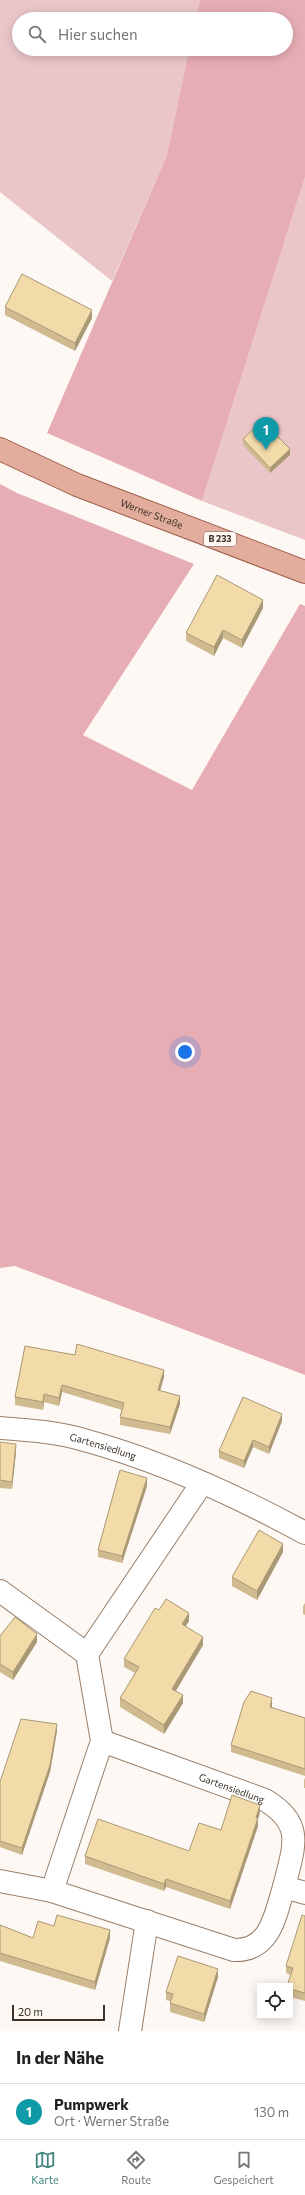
<!DOCTYPE html>
<html lang="de">
<meta charset="utf-8">
<style>
body{margin:0;font-family:Commissioner,sans-serif;background:#f6f6f6;color:#202124}
.controls{position:absolute;right:12px;bottom:12px;display:grid;overflow:hidden;border-radius:0px;box-shadow:0 2px 10px #0003}
.controls button{width:36px;height:36px;display:grid;place-items:center;padding:0;border:0;border-bottom:1px solid #e0e0e0;background:#fff;color:#202124;font:20px sans-serif}
.scale{position:absolute;left:12px;bottom:10px;width:93px;box-sizing:border-box;padding-left:4px;border:2px solid #3d3229;border-top:0;font-size:11px;line-height:14px;white-space:nowrap;color:#3d3229;-webkit-text-stroke:3px #fdf8f3;paint-order:stroke}
.you{position:absolute;left:185px;top:1052px;width:14px;height:14px;margin:-10px;border:3px solid #fff;border-radius:50%;background:#1a73e8;box-shadow:0 0 0 6px #1a73e833}
.badge{display:grid;place-items:center;width:26px;height:26px;border-radius:50%;background:#41867e;color:#fff;font-size:13px;font-weight:700}
.pin{position:absolute;translate:-50% -33px;filter:drop-shadow(0 1px 2px #0008)}
.pin::after{content:'';position:absolute;top:21px;width:14px;height:12px;background:inherit;clip-path:polygon(0 0,100% 0,50% 100%)}
.list{margin:0;padding:0;list-style:none}
h2{display:flex;justify-content:space-between;align-items:center;height:52px;margin:0;padding:0 16px;font-size:17px}
h2 small{font-size:13px;font-weight:400;color:#757577}
.list li{display:grid;grid-template-columns:26px 1fr auto;gap:12px;align-items:center;box-sizing:border-box;height:56px;padding:0 16px;border-top:1px solid #e0e0e0}
.list b{display:block;font-size:15px;white-space:nowrap}
.list p{margin:0;font-size:13px;white-space:nowrap;color:#757577}
.list em{font-size:13px;font-style:normal;color:#757577}
.icon{flex:none;width:22px;height:22px;fill:none;stroke:currentColor;stroke-width:2;stroke-linecap:round;stroke-linejoin:round}
.map{position:relative;flex:none;width:305px;height:2031px;overflow:hidden}
.search{position:absolute;background:#fff;box-shadow:0 2px 10px #0003;left:12px;right:12px;top:12px;height:44px;display:flex;align-items:center;gap:10px;box-sizing:border-box;padding:0 14px;border-radius:22px;color:#757577;font-size:15px}
.sheet{height:108px;background:#fff}
nav{display:flex;justify-content:space-around;align-items:center;box-sizing:border-box;height:56px;border-top:1px solid #e0e0e0;background:#fff;font-size:11px;color:#757577}
nav a{display:grid;justify-items:center;gap:2px}
nav .on{color:#41867e}
.map>svg:first-child{display:block}
.green{fill:#eac6c9}
.forest{fill:#e7adb4}
.lines{fill:none;stroke-linecap:round;stroke-linejoin:round}
.minor-casing{stroke:#997f6b;stroke-width:24}
.major-casing{stroke:#9d5e4b;stroke-width:24}
.minor{stroke:#fff;stroke-width:22}
.major{stroke:#e3ad9e;stroke-width:22}
.wall{fill:#d0bb91}
.shaded-wall{fill:#a99976}
.building{fill:#f2daa9;stroke:#a99976}
.labels{text-anchor:middle;stroke-width:4;stroke-linejoin:round;paint-order:stroke}
.shield{fill:#fdf8f3;stroke:#776d66;stroke-width:1}
.shield-label{font-size:9px;font-weight:bold;fill:#3d3229}
.street-label{font-size:10px;fill:#3d3229;stroke:#fdf8f3}
</style>
<div class="map">
<svg width="305" height="2031" viewBox="0 0 305 2031">
<rect width="100%" height="100%" fill="#fdf8f3"/>
<!-- green -->
<g class="green">
<polygon points="0,0 200,0 196,19 19,19 19,49 189,49 167,155 112,281 0,192"/>
<polygon points="305,177 305,540 202,501"/>
</g>
<!-- forest -->
<g class="forest">
<polygon points="200,0 305,0 305,177 202,501 47,433 167,155 189,49 286,49 286,19 196,19"/>
<polygon points="0,484 17,493 194,564 83,735 192,790 300,604 305,606 305,1375 15,1266 0,1268"/>
</g>
<g class="lines">
<defs>
<g id="minor">
<path id="s1" d="M0,1428c28,2 58,4 84,12 77,21 151,55 221,93"/>
<polyline points="0,1591 87,1654"/>
<path id="s2" d="M102,1741l163,59c40,24 29,46 19,87"/>
<path d="M0,1881l52,10 182,59c37,1 41,-35 50,-63l21,6"/>
<polyline points="52,1891 102,1741 87,1654 202,1483"/>
<polyline points="130,2031 147,1921"/>
</g>
<g id="major">
<path id="s3" d="M0,449l77,36 228,87"/>
</g>
</defs>
<!-- minor casing -->
<use href="#minor" class="minor-casing"/>
<!-- major casing -->
<use href="#major" class="major-casing"/>
<!-- minor -->
<use href="#minor" class="minor"/>
<!-- major -->
<use href="#major" class="major"/>
</g>
<!-- wall -->
<g class="wall">
<polygon points="5,307 92,318 75,351 5,315"/>
<polygon points="243,439 290,455 270,473 243,445"/>
<polygon points="263,608 242,648 223,638 214,656 186,641 186,633"/>
<polygon points="25,1346 164,1377 160,1390 180,1404 170,1434 120,1425 120,1417 122,1410 62,1392 59,1406 44,1402 43,1410 15,1405 15,1397"/>
<polygon points="282,1421 269,1454 253,1447 244,1468 219,1458 219,1451"/>
<polygon points="0,1442 16,1452 12,1489 0,1488"/>
<polygon points="147,1486 122,1563 98,1557 98,1550"/>
<polygon points="283,1552 257,1600 232,1586 232,1577"/>
<polygon points="305,1603 305,1615 303,1614 303,1606"/>
<polygon points="159,1610 189,1621 186,1626 203,1645 176,1691 183,1703 164,1734 120,1707 120,1698 135,1673 124,1667 124,1659"/>
<polygon points="0,1636 37,1642 13,1680 0,1672"/>
<polygon points="272,1706 272,1708 305,1718 305,1776 231,1752 231,1745"/>
<polygon points="57,1731 50,1772 22,1855 0,1847 0,1782"/>
<polygon points="305,1778 305,1788 304,1788 304,1780"/>
<polygon points="260,1812 258,1819 258,1826 230,1909 166,1887 164,1891 85,1864 85,1856 189,1851 221,1830"/>
<polygon points="305,1916 305,2001 290,1997 290,1975 286,1973 286,1966"/>
<polygon points="0,1925 33,1938 54,1926 110,1938 95,1990 0,1961"/>
<polygon points="218,1977 204,2022 170,2012 170,2001 166,2000 166,1992"/>
</g>
<!-- shaded-wall -->
<g class="shaded-wall">
<polygon points="92,310 92,318 75,351 75,343"/>
<polygon points="290,449 290,455 270,473 270,468"/>
<polygon points="263,600 263,608 242,648 242,640"/>
<polygon points="223,630 223,638 214,656 214,647"/>
<polygon points="164,1370 164,1377 158,1398 158,1390"/>
<polygon points="62,1385 62,1392 59,1406 59,1398"/>
<polygon points="44,1394 44,1402 43,1410 43,1402"/>
<polygon points="180,1396 180,1404 170,1434 170,1427"/>
<polygon points="282,1414 282,1421 269,1454 269,1447"/>
<polygon points="253,1440 253,1447 244,1468 244,1461"/>
<polygon points="16,1444 16,1452 12,1489 12,1482"/>
<polygon points="147,1478 147,1486 122,1563 122,1556"/>
<polygon points="283,1544 283,1552 257,1600 257,1591"/>
<polygon points="189,1613 189,1621 182,1632 182,1624"/>
<polygon points="37,1634 37,1642 13,1680 13,1672"/>
<polygon points="203,1637 203,1645 172,1697 172,1689"/>
<polygon points="183,1695 183,1703 164,1734 164,1725"/>
<polygon points="272,1698 272,1706 270,1715 270,1707"/>
<polygon points="57,1724 57,1731 50,1772 22,1855 22,1848"/>
<polygon points="260,1805 260,1812 258,1819 258,1826 230,1909 230,1901"/>
<polygon points="166,1879 166,1887 164,1891 164,1884"/>
<polygon points="110,1930 110,1938 95,1990 95,1982"/>
<polygon points="218,1969 218,1977 204,2022 204,2014"/>
</g>
<!-- building -->
<g class="building">
<polygon points="22,274 92,310 75,343 5,307"/>
<polygon points="262,421 290,449 270,468 243,439"/>
<polygon points="217,575 263,600 242,640 223,630 214,647 186,633"/>
<polygon points="77,1344 164,1370 158,1390 180,1396 170,1427 120,1417 124,1403 62,1385 59,1398 44,1394 43,1402 15,1397 25,1346 75,1355"/>
<polygon points="243,1397 282,1414 269,1447 253,1440 244,1461 219,1451"/>
<polygon points="0,1442 16,1444 12,1482 0,1480"/>
<polygon points="120,1470 147,1478 122,1556 98,1550"/>
<polygon points="259,1530 283,1544 257,1591 232,1577"/>
<polygon points="166,1599 189,1613 182,1624 203,1637 172,1689 183,1695 164,1725 120,1698 139,1667 124,1659 155,1608 159,1610"/>
<polygon points="15,1617 37,1634 13,1672 0,1664 0,1636"/>
<polygon points="251,1691 272,1698 270,1707 305,1718 305,1769 231,1745 244,1702"/>
<polygon points="21,1719 57,1724 50,1765 22,1848 0,1841 0,1782"/>
<polygon points="232,1795 260,1805 256,1818 258,1818 230,1901 166,1879 164,1884 85,1856 98,1819 189,1851 199,1823 221,1830"/>
<polygon points="57,1915 110,1930 95,1982 0,1953 0,1925 33,1938 38,1921 54,1926"/>
<polygon points="302,1915 305,1916 305,1993 290,1989 290,1986 287,1986 293,1968 286,1966"/>
<polygon points="178,1956 218,1969 204,2014 170,2003 173,1994 166,1992"/>
</g>
<g class="labels">
<!-- shield labels -->
<rect class="shield" x="204" y="532" width="32" height="14" rx="3"/>
<g class="shield-label">
<text x="220" y="542">B 233</text>
</g>
<!-- street labels -->
<g class="street-label">
<text dy="4" stroke="none"><textPath href="#s3" startOffset="165">Werner Straße</textPath></text>
<text dy="4" stroke="none"><textPath href="#s1" startOffset="105">Gartensiedlung</textPath></text>
<text dy="4" stroke="none"><textPath href="#s2" startOffset="138">Gartensiedlung</textPath></text>
</g>
</g>
</svg>
<div class="controls">
<button><svg class="icon" aria-label="locate" viewBox="0 0 24 24"><circle cx="12" cy="12" r="6"/><path d="M12 2v4M12 18v4M2 12h4M18 12h4"/></svg></button>
</div>
<div class="scale">20 m</div>
<div class="you"></div>
<div class="pin badge" style="left:266px;top:450px;background:#0f9aa8">1</div>
<div class="search"><svg class="icon" aria-label="search" viewBox="0 0 24 24"><circle cx="10" cy="10" r="6"/><path d="M15 15l6 6"/></svg>Hier suchen</div>
</div>
<section class="sheet">
<h2>In der Nähe<small></small></h2>
<ul class="list">
<li><span class="badge" style="background:#0f9aa8">1</span><div><b>Pumpwerk</b><p>Ort · Werner Straße</p></div><em>130 m</em></li>
</ul>
</section>
<nav>
<a class="on"><svg class="icon" aria-label="map" viewBox="0 0 24 24"><path d="M3 6l6-2 6 2 6-2v14l-6 2-6-2-6 2zM9 4v14M15 6v14"/></svg>Karte</a>
<a><svg class="icon" aria-label="directions" viewBox="0 0 24 24"><path d="M12 3l9 9-9 9-9-9zM9 14v-3h6M13 9l2 2-2 2"/></svg>Route</a>
<a><svg class="icon" aria-label="saved" viewBox="0 0 24 24"><path d="M7 4h10v16l-5-4-5 4z"/></svg>Gespeichert</a>
</nav>
